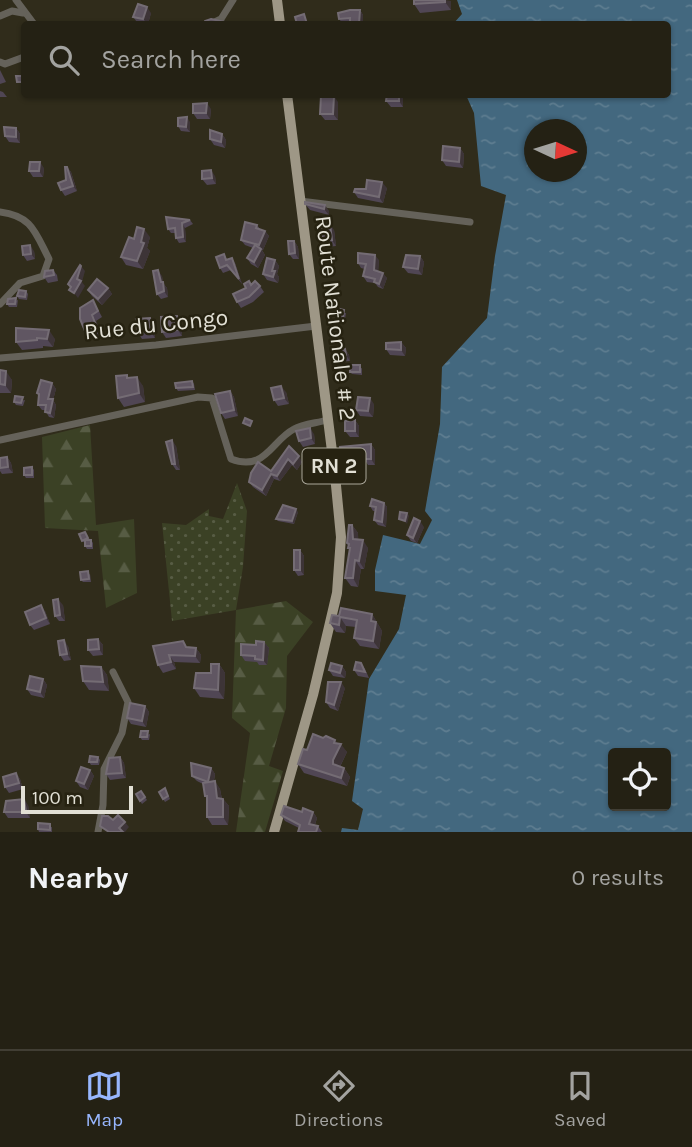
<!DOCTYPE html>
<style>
body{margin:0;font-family:Karla,sans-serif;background:#2c291d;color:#f1f3f6}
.controls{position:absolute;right:21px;bottom:21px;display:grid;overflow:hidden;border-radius:7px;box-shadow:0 2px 5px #0004}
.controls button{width:63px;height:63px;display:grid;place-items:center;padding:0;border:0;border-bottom:2px solid #413e34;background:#242114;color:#f1f3f6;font:35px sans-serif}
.compass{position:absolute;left:524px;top:119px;width:63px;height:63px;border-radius:50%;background:#242114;box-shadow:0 2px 5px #0004;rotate:94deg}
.scale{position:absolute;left:21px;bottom:18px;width:112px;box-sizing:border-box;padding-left:7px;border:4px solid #e2e0d5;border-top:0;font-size:19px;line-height:24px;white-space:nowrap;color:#e2e0d5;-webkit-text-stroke:5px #262211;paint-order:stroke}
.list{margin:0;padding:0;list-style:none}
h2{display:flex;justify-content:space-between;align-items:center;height:91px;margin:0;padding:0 28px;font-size:30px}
h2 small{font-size:23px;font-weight:400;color:#a3a3a0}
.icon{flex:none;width:38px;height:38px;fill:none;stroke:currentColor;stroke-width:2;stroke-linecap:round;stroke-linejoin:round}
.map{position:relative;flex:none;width:692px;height:832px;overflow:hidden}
.search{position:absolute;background:#242114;box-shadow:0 2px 5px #0004;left:21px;right:21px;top:21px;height:77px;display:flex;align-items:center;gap:18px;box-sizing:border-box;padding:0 24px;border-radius:7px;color:#a3a3a0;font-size:26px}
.sheet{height:217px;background:#242114}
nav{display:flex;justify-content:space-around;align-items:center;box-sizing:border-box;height:98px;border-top:2px solid #413e34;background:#242114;font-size:19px;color:#a3a3a0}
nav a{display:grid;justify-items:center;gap:4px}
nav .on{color:#97b6fd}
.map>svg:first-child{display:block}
.green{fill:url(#green-dots)}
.forest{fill:url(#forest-firs)}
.water{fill:url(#water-ripples);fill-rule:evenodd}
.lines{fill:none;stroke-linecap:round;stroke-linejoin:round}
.street{stroke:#65625a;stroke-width:7}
.primary{stroke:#9e9786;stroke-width:10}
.wall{fill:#504654}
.shaded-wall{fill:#3d3437}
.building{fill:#605662;stroke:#746c74;stroke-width:2}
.labels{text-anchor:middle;stroke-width:5;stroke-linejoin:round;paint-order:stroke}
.shield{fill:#262211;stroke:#aaa79a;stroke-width:2}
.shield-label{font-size:21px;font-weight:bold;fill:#e2e0d5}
.street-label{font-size:23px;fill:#e2e0d5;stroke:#262211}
</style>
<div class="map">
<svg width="692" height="832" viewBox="0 0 692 832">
<defs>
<pattern id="green-dots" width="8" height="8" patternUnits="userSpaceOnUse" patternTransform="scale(1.75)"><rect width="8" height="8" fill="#3b4125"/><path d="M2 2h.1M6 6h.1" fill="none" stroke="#575c44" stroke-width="1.8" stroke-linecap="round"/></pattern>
<pattern id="forest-firs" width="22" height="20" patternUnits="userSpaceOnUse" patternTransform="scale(1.75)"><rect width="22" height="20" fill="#3b4125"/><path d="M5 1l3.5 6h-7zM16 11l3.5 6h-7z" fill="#575c44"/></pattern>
<pattern id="water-ripples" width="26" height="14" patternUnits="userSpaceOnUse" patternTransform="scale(1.75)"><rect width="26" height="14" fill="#43687f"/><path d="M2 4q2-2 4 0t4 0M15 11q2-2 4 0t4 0" fill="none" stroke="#5e7d90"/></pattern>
</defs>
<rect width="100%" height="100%" fill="#302c1b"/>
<!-- green -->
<polygon class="green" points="237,483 247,511 243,567 236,610 172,621 162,523 186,525 209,509 209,516 223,519"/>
<!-- forest -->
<g class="forest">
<polygon points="90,425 96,525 134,519 137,593 106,608 98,531 45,528 42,437"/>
<polygon points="286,601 313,622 287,656 286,708 269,766 283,771 265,832 236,832 250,733 232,718 236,610"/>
</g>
<!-- water -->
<path class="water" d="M457,0h235v832h-351l1,-4 16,2 5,-21 -11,-8 17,-122 30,-50 7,-34 -31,-4v-21l8,-35 37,9 12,-24 -7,-9 15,-87 2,-57 45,-49 8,-62 11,-61 -25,-9 -7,-73 -8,-18 202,-1v-70h-215l9,-10zM534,130h42v42h-42zM613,753h53v53h-53z"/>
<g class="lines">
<!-- street -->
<g class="street">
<polyline points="16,0 34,24"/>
<polyline points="0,16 12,11 23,13"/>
<polyline points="211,24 221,19 233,0"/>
<polyline points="0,62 5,64 24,57"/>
<polyline points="300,201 470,222"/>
<path d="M0,212c32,4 35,20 49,47l-6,17 -23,7 -20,21"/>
<polyline points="0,358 156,345 316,326"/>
<path d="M0,440l198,-43 14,1 19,61c34,13 40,-18 63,-30 9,-5 23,-6 33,-9"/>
<polyline points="98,832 103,805 104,769 122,733 128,702 113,672"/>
</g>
<!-- primary -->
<g class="primary">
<polyline points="277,0 280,24"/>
<polyline points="274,832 313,695 337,593 341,537 335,475 287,94"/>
</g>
</g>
<!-- wall -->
<g class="wall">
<polygon points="451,1 451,10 420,13 414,4"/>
<polygon points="360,10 363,15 350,24 343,24 339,19"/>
<polygon points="151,13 148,24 137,22 133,17"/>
<polygon points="0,70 6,82 0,84"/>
<polygon points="0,91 3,92 7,97 0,97"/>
<polygon points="387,94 402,94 403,96 403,107 391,107 386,101"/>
<polygon points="338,102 338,120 325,120 320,114"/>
<polygon points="211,109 210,119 197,119 193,113"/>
<polygon points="190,122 190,132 181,131 178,126"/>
<polygon points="16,128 20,134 20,143 9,142 5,136"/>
<polygon points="222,134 226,140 225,148 214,145 210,139"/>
<polygon points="460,148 464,154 463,168 446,166 442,160"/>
<polygon points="67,167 71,172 77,191 65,196 61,190 66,180"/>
<polygon points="44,168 43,177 33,177 29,171"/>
<polygon points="215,176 216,184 207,185 202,179"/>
<polygon points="387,188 383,203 358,198 354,192"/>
<polygon points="305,204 329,211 329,215 310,210"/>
<polygon points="190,220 193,224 185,228 186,242 179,243 176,238 175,233 171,233 168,229"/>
<polygon points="257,225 260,229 265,231 269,236 263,250 262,250 265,255 258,268 251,264 247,258 253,248 245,245 241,240"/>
<polygon points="334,230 336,246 327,247 323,241"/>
<polygon points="150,237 147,248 150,251 143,269 126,265 121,257 134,239"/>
<polygon points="294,241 298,247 299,259 293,259 289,254"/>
<polygon points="34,251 35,259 27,261 23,255"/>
<polygon points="224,254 227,259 235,263 242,284 231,270 223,273 220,268"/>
<polygon points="420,256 424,262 422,275 408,273 403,267"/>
<polygon points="275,260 279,266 277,274 279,277 278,283 267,280 263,274"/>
<polygon points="379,260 378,271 387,278 383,289 378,287 375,283 367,282 363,276 365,269 361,268 358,263"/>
<polygon points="53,270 57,275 58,281 48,283 44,277"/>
<polygon points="162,276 163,283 167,288 168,297 161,299 157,294"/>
<polygon points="251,285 260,286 264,292 253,302 241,308 237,302"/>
<polygon points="108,288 112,294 102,305 92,296 88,290"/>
<polygon points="26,291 28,294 27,300 19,299 17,296"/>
<polygon points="18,300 17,307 9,307 7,304"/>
<polygon points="93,300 102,317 96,321 102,335 96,338 94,335 89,337 85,331"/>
<polygon points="346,313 345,319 336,317 334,314"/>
<polygon points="181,322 182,336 166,338 162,332"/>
<polygon points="154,323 155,338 142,339 138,333"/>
<polygon points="16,328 55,339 53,347 43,346 43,348 22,350 16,342"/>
<polygon points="401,342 406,348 405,356 390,355 386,349"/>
<polygon points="345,349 349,355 350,361 337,362 333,357"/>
<polygon points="362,368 362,375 352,374 350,372"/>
<polygon points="0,370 12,380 11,393 0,393"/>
<polygon points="129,378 143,386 145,402 124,407 118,398"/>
<polygon points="192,381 194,384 195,390 178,391 176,388"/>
<polygon points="52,383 56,389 53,400 56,405 54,418 49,417 45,410 42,410 38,405 39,396 37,393"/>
<polygon points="230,391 234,397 238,416 225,419 221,413"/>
<polygon points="286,392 289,404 278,406 274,400"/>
<polygon points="25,400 23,406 16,405 14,402"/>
<polygon points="374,404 373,417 360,416 356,410"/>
<polygon points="355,420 359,426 359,437 350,437 345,431"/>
<polygon points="314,434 315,444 303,447 299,441"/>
<polygon points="371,444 375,450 375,465 368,465 365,460 345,464 341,458"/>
<polygon points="176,446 180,470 176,470 172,464"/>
<polygon points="289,446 302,462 297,470 292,465 280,481 274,479 266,496 253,487 249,482 271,471"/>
<polygon points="7,457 11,463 13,473 2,474 0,471 0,458"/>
<polygon points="32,467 34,470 34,478 26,478 24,475"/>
<polygon points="323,470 323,481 313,481 309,475"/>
<polygon points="384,503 387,507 386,527 378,525 374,520 375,511 373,511 370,506"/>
<polygon points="298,512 294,524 278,521 276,519"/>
<polygon points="352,525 358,533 358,539 368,548 364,569 361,569 358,587 351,586 345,578 350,551 347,543"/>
<polygon points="424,527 417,543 411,541 407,535"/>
<polygon points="85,532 89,540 91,540 93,543 93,549 87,549 85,546 85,543 82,541"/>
<polygon points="300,550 304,556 304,575 298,576 294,570"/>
<polygon points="90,574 91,582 83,582 81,580"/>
<polygon points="63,605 65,621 59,621 55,616"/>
<polygon points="45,611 50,624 34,630 30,625"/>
<polygon points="372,614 382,631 379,649 360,646 354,638 356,627 346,626 345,633 336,632 330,623 339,616"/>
<polygon points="98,639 103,645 103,655 93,656 88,650"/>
<polygon points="264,642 269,648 267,665 259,665 257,662 245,661 241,655 256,645"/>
<polygon points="68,646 71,660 64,661 60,655"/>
<polygon points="153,646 196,648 201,655 200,663 174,662 176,669 163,673 158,665"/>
<polygon points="361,663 365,669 369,678 358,676 354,670"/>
<polygon points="219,664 225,673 224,699 200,697 194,688"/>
<polygon points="342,666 346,672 345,678 333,676 329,670"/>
<polygon points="101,667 107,675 109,691 89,690 83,681"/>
<polygon points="43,679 47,685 44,698 31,695 27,689"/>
<polygon points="345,688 338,711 330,708 326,702"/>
<polygon points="145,706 149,712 146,727 131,724 127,718"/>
<polygon points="150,734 149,740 142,740 140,737"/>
<polygon points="323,738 338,743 347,752 340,767 344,768 350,777 347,786 304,773 298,764 307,750"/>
<polygon points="98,757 100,760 99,765 91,765 89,762"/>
<polygon points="120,757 124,763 126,778 110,780 106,774"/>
<polygon points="211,768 215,774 214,781 220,789 222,799 223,799 229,806 228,825 212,825 207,817 207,799 205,796 203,784 197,781 192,776"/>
<polygon points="90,770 94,776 88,790 80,787 76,781"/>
<polygon points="16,773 20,779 23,789 9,793 5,787"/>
<polygon points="165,788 170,799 165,802 159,792"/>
<polygon points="141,791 147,800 142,804 136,794"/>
<polygon points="28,805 30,818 8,818 4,812"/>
<polygon points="302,812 313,812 317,818 315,825 318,826 322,832 298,832 299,828 285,821 281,815"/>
<polygon points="52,827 52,832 39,832 38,829"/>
</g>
<!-- shaded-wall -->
<g class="shaded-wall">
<polygon points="445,0 451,1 451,10 445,2"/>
<polygon points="147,7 151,13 148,24 143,19"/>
<polygon points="360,10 363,15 363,24 359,24"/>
<polygon points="399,94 402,94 403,96 403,107 399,101"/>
<polygon points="334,96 338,102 338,120 333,114"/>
<polygon points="207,103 211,109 210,119 206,113"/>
<polygon points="187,117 190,122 190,132 186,127"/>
<polygon points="16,128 20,134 20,143 16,137"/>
<polygon points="222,134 226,140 225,148 221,142"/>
<polygon points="460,148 464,154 463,168 459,162"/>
<polygon points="40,162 44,168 43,177 39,171"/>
<polygon points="67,167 71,172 77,191 73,186"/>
<polygon points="211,170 215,176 216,184 212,178"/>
<polygon points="382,182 387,188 383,203 379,197"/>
<polygon points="325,205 329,211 329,215 324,209"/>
<polygon points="182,223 185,228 186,242 183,237"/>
<polygon points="330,224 334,230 336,246 332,240"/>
<polygon points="144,229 150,237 147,248 150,251 143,269 137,261"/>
<polygon points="265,231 269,236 263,250 259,245"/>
<polygon points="294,241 298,247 299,259 295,253"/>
<polygon points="30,245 34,251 35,259 31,254"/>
<polygon points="261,249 265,255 258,268 254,262"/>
<polygon points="375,255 379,260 378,276 374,270"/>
<polygon points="420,256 424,262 422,275 418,269"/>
<polygon points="232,258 235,263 242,284 239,279"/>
<polygon points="275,260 279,266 277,274 279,277 278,283 273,277 272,271"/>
<polygon points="81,266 85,271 82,282 85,286 78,298 74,293"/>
<polygon points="158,270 162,276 163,283 167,288 168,297 164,291"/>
<polygon points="383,273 387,278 383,289 379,284"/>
<polygon points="108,288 112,294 102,305 98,299"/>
<polygon points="92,315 96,321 102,335 98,330"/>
<polygon points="177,316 181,322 182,336 178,330"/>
<polygon points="150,318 154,323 155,338 151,332"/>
<polygon points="49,330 55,339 53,347 47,339"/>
<polygon points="401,342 406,348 405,356 401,350"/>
<polygon points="345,349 349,355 350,361 346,355"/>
<polygon points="6,371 12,380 11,393 5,385"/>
<polygon points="137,377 143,386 145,402 139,393"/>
<polygon points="52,383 56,389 53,400 56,405 54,418 50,413 48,399"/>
<polygon points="281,386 286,392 289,404 284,398"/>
<polygon points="230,391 234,397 238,416 234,410"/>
<polygon points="370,398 374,404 373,417 368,411"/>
<polygon points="355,420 359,426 359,437 355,431"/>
<polygon points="310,428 314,434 315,444 311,438"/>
<polygon points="172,440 176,446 180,470 175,464"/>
<polygon points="371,444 375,450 375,465 371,459"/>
<polygon points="299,456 302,462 297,470 293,464"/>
<polygon points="7,457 11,463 13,473 8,467"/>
<polygon points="288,459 292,465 280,481 277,476"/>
<polygon points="319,464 323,470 323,481 319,475"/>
<polygon points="271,474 274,479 266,496 262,490"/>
<polygon points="384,503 387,507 386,527 382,522"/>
<polygon points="296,509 298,512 294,524 292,521"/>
<polygon points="407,513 409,516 407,524 405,521"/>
<polygon points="420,521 424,527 417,543 413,538"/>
<polygon points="352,525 358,533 359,547 353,539"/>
<polygon points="363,540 368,548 364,569 359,561"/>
<polygon points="300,550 304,556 304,575 300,570"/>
<polygon points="355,560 361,569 358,587 353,578"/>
<polygon points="58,599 63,605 65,621 60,615"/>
<polygon points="41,605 45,611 50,624 46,618"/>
<polygon points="372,614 382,631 379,649 373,641 371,621"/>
<polygon points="340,617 346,626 345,633 339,625"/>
<polygon points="98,639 103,645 103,655 99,649"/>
<polygon points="64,640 68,646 71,660 67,654"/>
<polygon points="264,642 269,648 267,665 263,660"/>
<polygon points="196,648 201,655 200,663 195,656"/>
<polygon points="169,655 174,662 176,669 171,662"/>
<polygon points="219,664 225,673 224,699 218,690"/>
<polygon points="342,666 346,672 345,678 340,673"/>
<polygon points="101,667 107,675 109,691 103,682"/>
<polygon points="43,679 47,685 44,698 40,692"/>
<polygon points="341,682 345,688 338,711 334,705"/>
<polygon points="145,706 149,712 146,727 142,721"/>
<polygon points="335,740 340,746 341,744 347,752 339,768 333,764 334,743"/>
<polygon points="120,757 124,763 126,778 122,773"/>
<polygon points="211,768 215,774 212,788 208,782"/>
<polygon points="344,768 350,777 347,786 341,778"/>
<polygon points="90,770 94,776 88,790 84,784"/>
<polygon points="16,773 20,779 23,789 19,783"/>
<polygon points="215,781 220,789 223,806 217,798"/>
<polygon points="24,799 28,805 30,818 26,812"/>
<polygon points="223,799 229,806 228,825 223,817"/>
<polygon points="313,812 317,818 313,830 309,824"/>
<polygon points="125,822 129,827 125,832 122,832 119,828"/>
</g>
<!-- building -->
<g class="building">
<polygon points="414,0 445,0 445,2 414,4"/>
<polygon points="138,4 147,7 143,19 133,17"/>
<polygon points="350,10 360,10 359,24 350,24 350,18 339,19 338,13"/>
<polygon points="304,14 307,24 297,24 295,17"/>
<polygon points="211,19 225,22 224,24 204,24 205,21"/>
<polygon points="16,76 23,76 23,82 17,82"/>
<polygon points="387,94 399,94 399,101 386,101"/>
<polygon points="321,96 334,96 333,114 320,114"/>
<polygon points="207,103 206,113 193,113 193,104"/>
<polygon points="187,117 186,127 178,126 178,118"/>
<polygon points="4,127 16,128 16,137 5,136"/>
<polygon points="210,130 222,134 221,142 210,139"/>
<polygon points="443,146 460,148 459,162 442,160"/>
<polygon points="30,162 40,162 39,171 29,171"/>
<polygon points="65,167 67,167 73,186 61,190 58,183 66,180"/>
<polygon points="211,170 212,178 202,179 202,171"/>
<polygon points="367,180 382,182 379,197 354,192 355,189 366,189"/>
<polygon points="305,202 325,205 324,209 305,204"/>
<polygon points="166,217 190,220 182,223 183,237 176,238 175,228 168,229"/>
<polygon points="245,222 257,225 256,228 265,231 259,245 241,240"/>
<polygon points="330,224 332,240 323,241 321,225"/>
<polygon points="137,227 144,229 141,242 144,243 137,261 121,257 129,237 134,239"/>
<polygon points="288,241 294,241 295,253 289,254"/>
<polygon points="30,245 31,254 23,255 22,246"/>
<polygon points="255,245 261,249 254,262 247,258"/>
<polygon points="358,253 375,255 374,270 383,273 379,284 374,282 375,279 363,276 366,264 358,263"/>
<polygon points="224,254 226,260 232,258 239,279 227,265 220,268 216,257"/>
<polygon points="406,255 420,256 418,269 403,267"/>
<polygon points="267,258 275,260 272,271 275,271 273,277 263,274"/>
<polygon points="80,265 81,266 77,279 81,281 74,293 69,290 71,287 68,284"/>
<polygon points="53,270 54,275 44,277 45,271"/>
<polygon points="158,270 161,282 163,282 164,291 157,294 153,271"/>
<polygon points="97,279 108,288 98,299 88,290"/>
<polygon points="249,281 251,285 255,281 260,286 249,297 237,302 233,294 246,288 244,284"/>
<polygon points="19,290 26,291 25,297 17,296"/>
<polygon points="16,298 15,304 7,304 8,299"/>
<polygon points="93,300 98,311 92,315 98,330 92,332 91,328 85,331 80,319 80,308"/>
<polygon points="335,308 344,310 343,316 334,314"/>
<polygon points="177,316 178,330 162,332 161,317"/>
<polygon points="150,318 151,332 138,333 136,319"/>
<polygon points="16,328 49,330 47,339 37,338 37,340 16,342"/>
<polygon points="401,342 401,350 386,349 386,343"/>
<polygon points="345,349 346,355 333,357 333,351"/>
<rect x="350" y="365" width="10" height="7"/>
<polygon points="0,370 6,371 5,385 0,384"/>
<polygon points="127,375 127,378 137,377 139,393 118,398 116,376"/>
<polygon points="41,380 52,383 48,399 53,399 50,413 45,412 46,405 38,405 39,394 37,393"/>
<polygon points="192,381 193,387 176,388 175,383"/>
<polygon points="281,386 284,398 274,400 271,388"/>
<polygon points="230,391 234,410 221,413 215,394"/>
<polygon points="15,396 23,397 21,403 14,402"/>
<polygon points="358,397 370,398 368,411 356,410"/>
<polygon points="245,418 252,421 250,426 243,423"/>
<polygon points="355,420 355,431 345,431 345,421"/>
<polygon points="310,428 311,438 299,441 296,431"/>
<polygon points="172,440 175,464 172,464 166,442"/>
<polygon points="371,444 371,459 363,459 363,454 341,458 340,447"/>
<polygon points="289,446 299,456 293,464 288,459 277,476 271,474 262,490 249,482 251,473 258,462 271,471"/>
<polygon points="7,457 8,467 0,468 0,458"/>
<rect x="309" y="464" width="10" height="11"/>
<polygon points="32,467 32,475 24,475 24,468"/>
<polygon points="372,499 384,503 382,522 374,520 376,507 370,506"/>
<polygon points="283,505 296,509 292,521 276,519"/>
<polygon points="400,512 407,513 405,521 399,519"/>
<polygon points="414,518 420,521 413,538 407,535"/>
<polygon points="349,525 352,525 353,539 363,540 359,561 355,560 353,578 345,578 350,548 348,548 349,544 347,543"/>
<polygon points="85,532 88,538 82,541 79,534"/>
<rect x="85" y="540" width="6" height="6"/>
<rect x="294" y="550" width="6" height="20"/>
<polygon points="88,571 89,579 81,580 80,572"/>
<polygon points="58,599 60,615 55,616 53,600"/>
<polygon points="41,605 46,618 30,625 25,612"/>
<polygon points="341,608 372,614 371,621 376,622 373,641 354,638 357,620 340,617 339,625 330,623 332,615 339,616"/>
<polygon points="98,639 99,649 88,650 88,640"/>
<polygon points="64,640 67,654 60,655 58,641"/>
<polygon points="183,641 186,647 196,648 195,656 169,655 171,662 158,665 153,646"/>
<polygon points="256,641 264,642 263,660 255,659 255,656 241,655 241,644 256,645"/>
<polygon points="356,662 361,663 365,672 354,670"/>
<polygon points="331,663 342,666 340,673 329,670"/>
<polygon points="211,664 219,664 218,690 194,688 196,673 211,673"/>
<polygon points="81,666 101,667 103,682 83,681"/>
<polygon points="30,676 43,679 40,692 27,689"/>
<polygon points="328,682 341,682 334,705 326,702"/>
<polygon points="130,703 145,706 142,721 127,718"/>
<polygon points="141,731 148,731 147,737 140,737"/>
<polygon points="313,734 323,738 326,736 335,740 334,743 341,744 333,760 333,764 344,768 341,778 298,764 303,749 307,750"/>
<polygon points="90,756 98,757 97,762 89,762"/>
<polygon points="120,757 122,773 106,774 109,758"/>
<polygon points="191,763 211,768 208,782 192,776"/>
<polygon points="81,767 90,770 84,784 76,781"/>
<polygon points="16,773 19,783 5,787 3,777"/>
<polygon points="215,781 217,798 223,799 223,817 207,817 207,796 205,796 203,783"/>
<polygon points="165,788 168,796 163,799 159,792"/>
<polygon points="141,791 145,797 140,801 136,794"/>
<polygon points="24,799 26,812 4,812 6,801"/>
<polygon points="284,806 302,812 303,808 313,812 309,824 318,826 316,832 298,832 300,825 281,815"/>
<polygon points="118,815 125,822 119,828 123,832 109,832 100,826 102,816 108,816 113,820"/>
<polygon points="38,823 50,824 50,830 38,829"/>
</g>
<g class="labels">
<!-- shield labels -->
<rect class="shield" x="302.5" y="448.5" width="63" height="35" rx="5"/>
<g class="shield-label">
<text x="334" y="473">RN 2</text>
</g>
<!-- street labels -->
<g class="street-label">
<text transform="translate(336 318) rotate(83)" y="8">Route Nationale # 2</text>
<text transform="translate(156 324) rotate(-6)" y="8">Rue du Congo</text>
</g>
</g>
</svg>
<div class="controls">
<button><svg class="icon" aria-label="locate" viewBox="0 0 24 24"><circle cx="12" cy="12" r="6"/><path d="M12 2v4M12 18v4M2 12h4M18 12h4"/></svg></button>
</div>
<svg class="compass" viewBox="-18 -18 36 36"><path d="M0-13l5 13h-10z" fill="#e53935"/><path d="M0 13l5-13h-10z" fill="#a3a3a0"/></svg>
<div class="scale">100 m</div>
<div class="search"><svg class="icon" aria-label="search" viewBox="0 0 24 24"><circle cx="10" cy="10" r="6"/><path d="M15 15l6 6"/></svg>Search here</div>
</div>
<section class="sheet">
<h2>Nearby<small>0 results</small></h2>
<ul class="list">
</ul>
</section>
<nav>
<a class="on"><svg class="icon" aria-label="map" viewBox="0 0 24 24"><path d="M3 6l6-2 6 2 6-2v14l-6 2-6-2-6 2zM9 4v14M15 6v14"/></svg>Map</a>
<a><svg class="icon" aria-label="directions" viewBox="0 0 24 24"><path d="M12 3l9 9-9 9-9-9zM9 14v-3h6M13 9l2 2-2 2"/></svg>Directions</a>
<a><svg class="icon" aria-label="saved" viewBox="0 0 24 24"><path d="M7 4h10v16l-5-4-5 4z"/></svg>Saved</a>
</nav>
